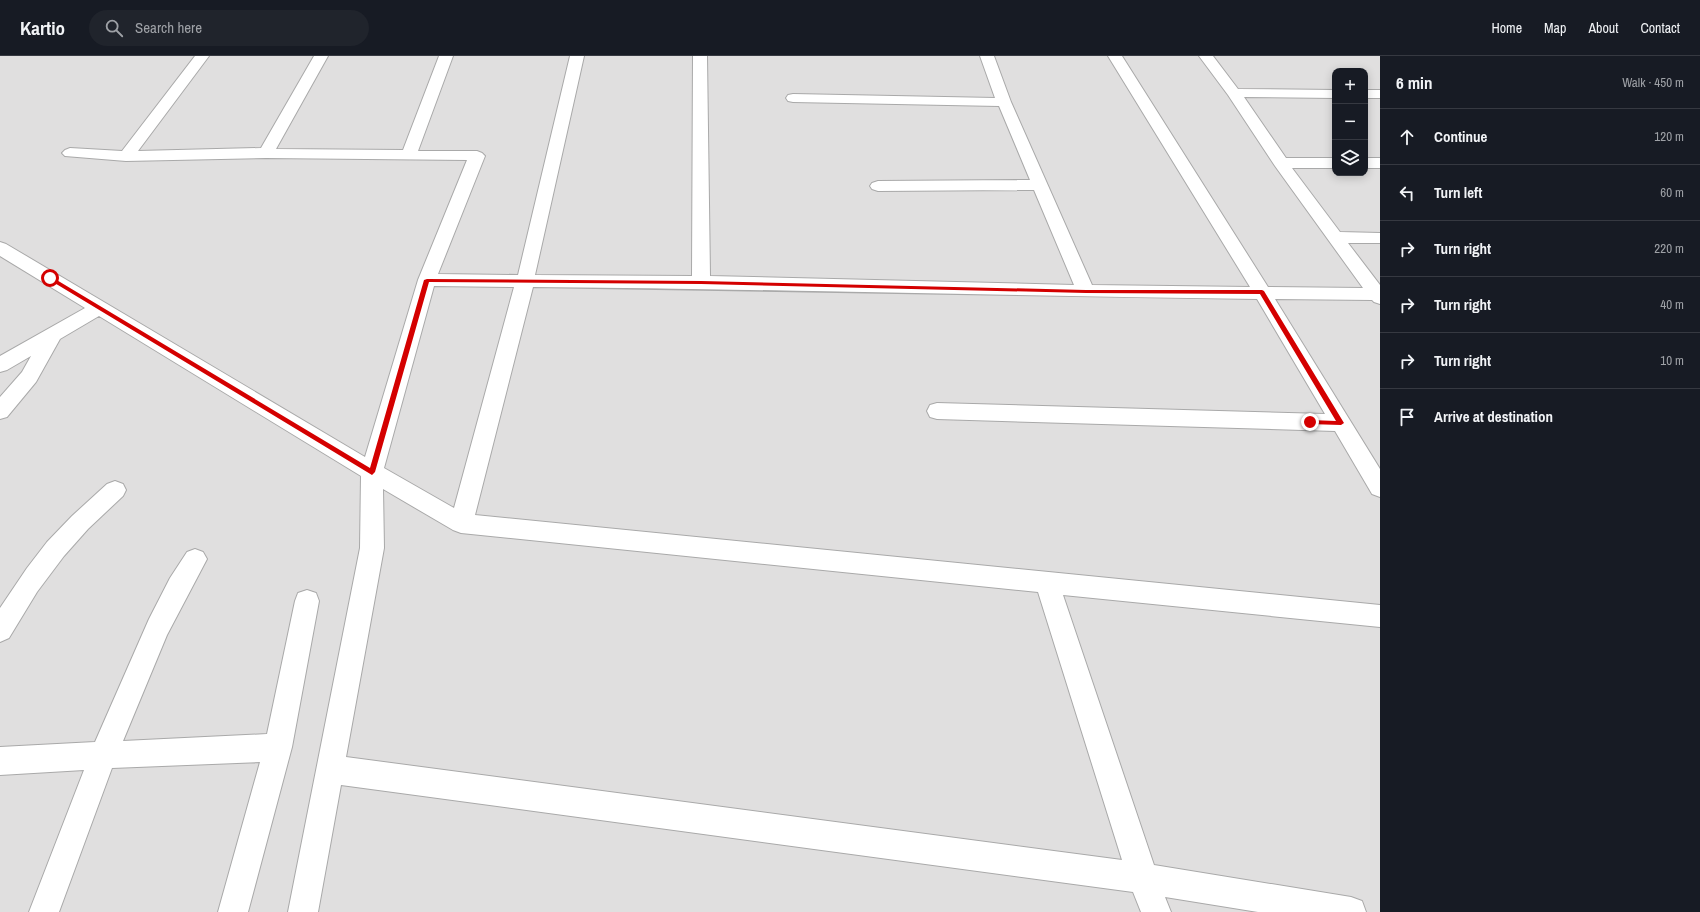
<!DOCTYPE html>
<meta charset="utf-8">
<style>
body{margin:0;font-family:"Archivo Narrow",sans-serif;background:#20242c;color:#f1f3f6}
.controls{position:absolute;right:12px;top:12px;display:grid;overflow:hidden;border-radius:8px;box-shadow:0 2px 10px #0003}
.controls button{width:36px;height:36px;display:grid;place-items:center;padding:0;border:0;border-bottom:1px solid #363941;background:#171b24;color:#f1f3f6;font:20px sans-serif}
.stop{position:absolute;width:12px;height:12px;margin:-9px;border:3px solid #d40000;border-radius:50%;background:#fff}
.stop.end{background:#d40000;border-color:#fff;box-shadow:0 1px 4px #0008}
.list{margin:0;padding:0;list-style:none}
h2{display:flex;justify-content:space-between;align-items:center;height:52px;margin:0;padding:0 16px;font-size:17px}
h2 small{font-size:13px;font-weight:400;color:#9ea1a6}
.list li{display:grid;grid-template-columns:26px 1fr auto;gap:12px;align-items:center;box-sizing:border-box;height:56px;padding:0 16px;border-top:1px solid #363941}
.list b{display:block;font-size:15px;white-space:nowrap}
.list em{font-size:13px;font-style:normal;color:#9ea1a6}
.icon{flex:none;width:22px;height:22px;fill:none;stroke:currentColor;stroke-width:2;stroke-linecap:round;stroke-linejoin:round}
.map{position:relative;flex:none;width:1380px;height:856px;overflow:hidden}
header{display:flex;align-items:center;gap:24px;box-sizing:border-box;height:56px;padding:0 20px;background:#171b24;border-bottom:1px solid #363941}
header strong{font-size:19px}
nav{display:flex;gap:22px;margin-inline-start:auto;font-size:14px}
.search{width:280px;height:36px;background:#20242c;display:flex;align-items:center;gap:10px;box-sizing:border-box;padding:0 14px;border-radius:22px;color:#9ea1a6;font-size:15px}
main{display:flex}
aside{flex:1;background:#171b24}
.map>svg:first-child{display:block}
.residential{fill:#e0dfdf;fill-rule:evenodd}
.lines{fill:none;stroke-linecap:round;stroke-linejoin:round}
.minor-casing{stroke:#a9a9a9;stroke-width:2}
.minor{fill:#fff;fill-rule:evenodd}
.route{fill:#d40000}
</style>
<header>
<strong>Kartio</strong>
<div class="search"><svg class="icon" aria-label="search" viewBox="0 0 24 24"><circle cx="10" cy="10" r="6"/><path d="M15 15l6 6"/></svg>Search here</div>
<nav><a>Home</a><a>Map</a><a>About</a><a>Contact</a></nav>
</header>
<main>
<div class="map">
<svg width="1380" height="856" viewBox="0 0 1380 856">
<rect width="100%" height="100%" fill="#f2efe9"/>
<!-- residential -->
<path class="residential" d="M0,0h1380v856h-1380zM1335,15h30v102h-30z"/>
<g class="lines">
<defs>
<g id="minor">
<path d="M195,0h14l-71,95 123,-3 53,-92h14l-52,93 127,1 36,-94h14l-35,95h59l5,2 3,3 -47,118 80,1 52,-219h14l-49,219 157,1 1,-220h14l3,220 364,9 -40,-95 -156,1 -6,-2 -2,-3 2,-3 6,-2 152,-1 -31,-74 -206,-4 -5,-1 -2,-3 2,-3 5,-1 202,4 -15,-42h14l17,46 81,183 158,2 -142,-231h14l146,231 95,1 -88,-122 -47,-71 -29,-39h14l25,33 97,1v8l-91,-1 42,61h49v10h-43l48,64 40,1v10h-32l32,42v19l-6,-2 -2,-2 -97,-1 105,170v28l-8,-3 -37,-63 -398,-12 -7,-2 -3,-6 3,-6 7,-2 388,11 -68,-115c-242,-3 -483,-10 -724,-12l-58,228 905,90v22l-317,-32 91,270 197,32 11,4 4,11h-108l-93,-15 6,15h-30l-8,-20 -792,-107 -23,127h-30l72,-364 1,-72 -262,-160 -39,23 -24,43 -29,35 -7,2v-22l22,-25 9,-16 -24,14 -7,2v-16l85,-48 -85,-52v-14l6,2 359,213 53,-177 49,-120 -201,-2 -140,3 -61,-5 -3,-3 3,-3 5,-2 52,3zM434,230l80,1 -60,221 -70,-40zM383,433l70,41 8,3 577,59 84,268 -776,-103 38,-209z"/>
<rect x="1365" y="34" width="15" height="8"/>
<rect x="1365" y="102" width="15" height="10"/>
<polygon points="115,425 123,428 126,434 123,440 88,473 64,500 37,536 9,582 0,586 0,552 27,512 47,486 72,460 107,428"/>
<polygon points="195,493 203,496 207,503 167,579 123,685 267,678 295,545 298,537 307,534 316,537 319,545 292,691 248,856 218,856 260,706 112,712 59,856 29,856 84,714 0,719 0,691 95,686 149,563 170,522 187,496"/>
</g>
</defs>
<!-- minor casing -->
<use href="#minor" class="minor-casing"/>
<!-- minor -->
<use href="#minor" class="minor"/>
</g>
<!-- route -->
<polygon class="route" points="50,220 370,412 424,224 427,223 701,225 1086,234 1262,234 1264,235 1344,367 1341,369 1308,368 1307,366 1310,364 1336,365 1260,238 1086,237 701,228 429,226 375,416 372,419 48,223 47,222"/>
</svg>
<div class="controls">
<button>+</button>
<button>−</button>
<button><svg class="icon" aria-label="layers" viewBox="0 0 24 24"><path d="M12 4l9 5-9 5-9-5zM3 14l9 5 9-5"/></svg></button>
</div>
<div class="stop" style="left:50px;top:222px"></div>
<div class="stop end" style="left:1310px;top:366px"></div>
</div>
<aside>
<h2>6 min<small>Walk · 450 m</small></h2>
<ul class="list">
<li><svg class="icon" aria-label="ahead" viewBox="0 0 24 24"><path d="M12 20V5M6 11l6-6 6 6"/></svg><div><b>Continue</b></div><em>120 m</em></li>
<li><svg class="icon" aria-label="left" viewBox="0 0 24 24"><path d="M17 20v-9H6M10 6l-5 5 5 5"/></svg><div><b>Turn left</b></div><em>60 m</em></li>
<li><svg class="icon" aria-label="right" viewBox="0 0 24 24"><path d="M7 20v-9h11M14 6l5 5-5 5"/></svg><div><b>Turn right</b></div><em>220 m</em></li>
<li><svg class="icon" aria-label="right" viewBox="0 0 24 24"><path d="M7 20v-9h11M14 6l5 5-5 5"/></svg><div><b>Turn right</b></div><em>40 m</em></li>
<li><svg class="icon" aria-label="right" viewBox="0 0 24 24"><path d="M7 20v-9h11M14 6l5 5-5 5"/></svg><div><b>Turn right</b></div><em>10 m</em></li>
<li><svg class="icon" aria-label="arrive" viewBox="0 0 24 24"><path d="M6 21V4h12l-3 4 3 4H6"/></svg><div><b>Arrive at destination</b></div></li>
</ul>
</aside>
</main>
